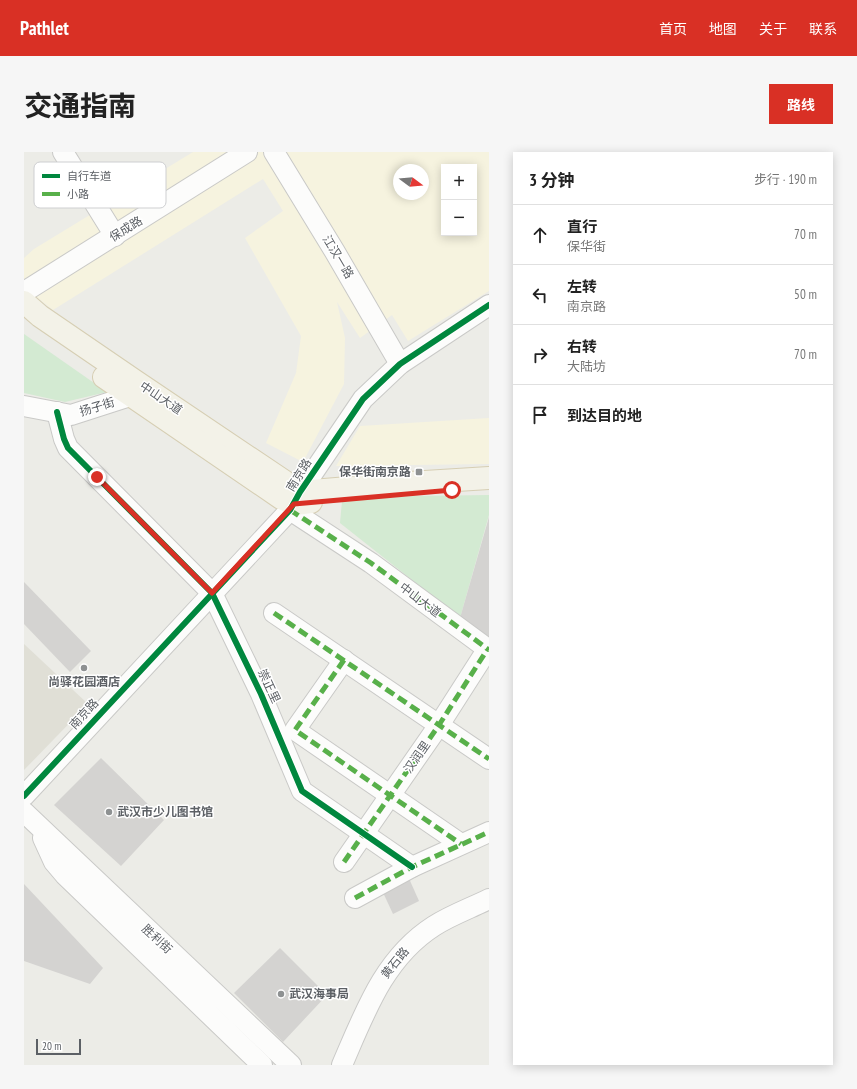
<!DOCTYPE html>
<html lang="zh">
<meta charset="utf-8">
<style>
body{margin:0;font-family:"PT Sans Narrow","Noto Sans SC",sans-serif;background:#f6f6f6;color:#222}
.controls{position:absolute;right:12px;top:12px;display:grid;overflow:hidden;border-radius:0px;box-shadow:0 2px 10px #0003}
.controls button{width:36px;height:36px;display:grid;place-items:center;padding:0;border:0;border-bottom:1px solid #e0e0e0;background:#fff;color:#222;font:20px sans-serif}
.compass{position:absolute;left:369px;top:12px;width:36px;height:36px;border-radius:50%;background:#fff;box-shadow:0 2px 10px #0003;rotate:106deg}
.scale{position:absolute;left:12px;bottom:10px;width:45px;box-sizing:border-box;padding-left:4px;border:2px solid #5c6065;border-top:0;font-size:11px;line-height:14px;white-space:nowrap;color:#5c6065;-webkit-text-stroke:3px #fff;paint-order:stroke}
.stop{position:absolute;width:12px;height:12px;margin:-9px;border:3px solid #d93025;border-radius:50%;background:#fff}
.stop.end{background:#d93025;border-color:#fff;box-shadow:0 1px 4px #0008}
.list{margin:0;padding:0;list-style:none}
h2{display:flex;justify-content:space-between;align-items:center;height:52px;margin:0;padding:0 16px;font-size:17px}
h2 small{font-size:13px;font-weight:400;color:#767676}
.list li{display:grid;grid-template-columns:26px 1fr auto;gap:12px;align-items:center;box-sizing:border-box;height:60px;padding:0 16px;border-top:1px solid #e0e0e0}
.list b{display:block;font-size:15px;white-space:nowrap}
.list p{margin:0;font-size:13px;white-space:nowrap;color:#767676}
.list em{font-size:13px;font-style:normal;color:#767676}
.icon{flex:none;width:22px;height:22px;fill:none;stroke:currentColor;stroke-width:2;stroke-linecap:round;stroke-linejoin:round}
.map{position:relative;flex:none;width:465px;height:913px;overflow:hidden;border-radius:0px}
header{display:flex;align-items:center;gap:24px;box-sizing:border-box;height:56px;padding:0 20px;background:#d93025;color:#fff}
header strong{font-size:19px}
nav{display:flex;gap:22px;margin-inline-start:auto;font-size:14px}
.intro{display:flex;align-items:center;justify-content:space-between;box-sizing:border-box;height:96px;padding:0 24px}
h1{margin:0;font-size:28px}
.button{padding:10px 18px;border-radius:0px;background:#d93025;color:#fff;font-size:14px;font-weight:700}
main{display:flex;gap:24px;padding:0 24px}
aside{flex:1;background:#fff;border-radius:0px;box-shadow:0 2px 10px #0003}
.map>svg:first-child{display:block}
.commercial{fill:#f6f3df;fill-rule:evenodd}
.education{fill:#e0dfd6}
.green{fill:#d3ead2}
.building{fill:#d4d3d1}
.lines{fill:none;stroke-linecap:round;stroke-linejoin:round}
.minor-casing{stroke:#c9c9c7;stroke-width:22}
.major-casing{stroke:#d6ceb3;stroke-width:24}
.minor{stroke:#fcfcfb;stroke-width:20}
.major{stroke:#f3f2e8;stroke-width:22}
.quiet{stroke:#58b04a;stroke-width:5;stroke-dasharray:10 5;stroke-linecap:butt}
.cycleway-casing{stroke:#fff;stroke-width:8}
.cycleway{stroke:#00873e;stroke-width:6}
.route{stroke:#d93025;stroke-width:5}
.poi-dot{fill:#8e9192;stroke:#fff;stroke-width:1.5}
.labels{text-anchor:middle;stroke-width:3;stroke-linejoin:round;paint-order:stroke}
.street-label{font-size:12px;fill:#5c6065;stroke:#fff}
.poi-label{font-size:12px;font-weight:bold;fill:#5c6065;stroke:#fff;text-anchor:start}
.key{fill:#fff;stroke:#cecfd1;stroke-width:1}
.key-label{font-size:11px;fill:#5c6065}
</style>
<header>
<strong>Pathlet</strong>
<nav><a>首页</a><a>地图</a><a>关于</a><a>联系</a></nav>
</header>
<div class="intro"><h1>交通指南</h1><a class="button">路线</a></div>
<main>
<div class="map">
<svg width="465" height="913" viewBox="0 0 465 913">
<rect width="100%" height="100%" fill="#ecece7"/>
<!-- commercial -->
<g class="commercial">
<path d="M169,0h296v139l-81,50 -16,-26 -32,23 -23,-36 8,36 -1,46 -41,78 -37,-19 30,-70 5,-37 -56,-98 38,-27 -20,-32 -210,131 -29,-23v-29l10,-9zM420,15h30v66h-30zM375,18h24v24h-24z"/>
<polygon points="465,266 465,312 312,314 336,274"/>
</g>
<!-- education -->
<polygon class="education" points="0,492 64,552 0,618"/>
<!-- green -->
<g class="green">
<polygon points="0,182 83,240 41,250 0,241"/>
<polygon points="465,343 465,363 436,466 316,371 318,349 390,344"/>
</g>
<!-- building -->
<g class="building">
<polygon points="465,365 465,485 436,466"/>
<polygon points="0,430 67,499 46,520 0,472"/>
<polygon points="77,606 140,668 97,714 30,653"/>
<polygon points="383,722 395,749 369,762 356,734"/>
<polygon points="0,732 79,816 66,832 0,809"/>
<polygon points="256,796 303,843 259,890 210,841"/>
</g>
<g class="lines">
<defs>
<g id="minor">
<polyline points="39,0 91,84"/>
<polyline points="250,0 311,100 376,212"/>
<polyline points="0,140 223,0"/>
<polyline points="0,254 47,263 106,244 110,231"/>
<polyline points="33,260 40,287 44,296 188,441 237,542 278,639 388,715"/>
<polyline points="266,358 347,411 465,498"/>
<polyline points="250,461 465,607"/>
<polyline points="320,508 271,578 437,692"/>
<polyline points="0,644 266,358 276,340 339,247 376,212 465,153"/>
<polyline points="0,660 267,913"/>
<polyline points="19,686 30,710 41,723 238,913"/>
<polyline points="320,710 415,573 463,498"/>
<polyline points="331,746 388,715 465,680"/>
<path d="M318,913c23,-53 42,-107 92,-139 17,-11 37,-18 55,-27"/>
</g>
<g id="major">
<polyline points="0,150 16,164 111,229 276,340 385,331 465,326"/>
<polyline points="80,225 257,346 270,352 287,350"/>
</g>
</defs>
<!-- minor casing -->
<use href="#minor" class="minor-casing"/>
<!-- major casing -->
<use href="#major" class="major-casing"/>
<!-- minor -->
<use href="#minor" class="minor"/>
<!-- major -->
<use href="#major" class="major"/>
<!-- quiet -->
<g class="quiet">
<polyline points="266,358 347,411 465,498"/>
<polyline points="250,461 465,607"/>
<polyline points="320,508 271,578 437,692"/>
<polyline points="320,710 415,573 463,498"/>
<polyline points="331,746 388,715 465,680"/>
</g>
<defs>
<g id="cycleway">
<polyline points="33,260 40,287 44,296 188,441 237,542 278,639 388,715"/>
<polyline points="0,644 266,358 276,340 339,247 376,212 465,153"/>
</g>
</defs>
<!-- cycleway casing -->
<use href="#cycleway" class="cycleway-casing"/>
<!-- cycleway -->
<use href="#cycleway" class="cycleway"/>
</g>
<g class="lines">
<!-- route -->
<polyline class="route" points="73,325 188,441 270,352 428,338"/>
</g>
<!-- markers -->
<g class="poi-dot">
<rect x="391" y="316" width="8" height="8" rx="2"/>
<circle cx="60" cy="516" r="4"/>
<circle cx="85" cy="660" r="4"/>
<circle cx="257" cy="842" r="4"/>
</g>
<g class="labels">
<!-- street labels -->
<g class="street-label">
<text transform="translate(102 77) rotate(-32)" y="4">保成路</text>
<text transform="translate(314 105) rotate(59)" y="4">江汉一路</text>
<text transform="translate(137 246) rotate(34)" y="4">中山大道</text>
<text transform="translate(73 255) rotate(-17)" y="4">扬子街</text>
<text transform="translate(275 323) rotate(-58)" y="4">南京路</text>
<text transform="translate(396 448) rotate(37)" y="4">中山大道</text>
<text transform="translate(245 534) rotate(65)" y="4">崇正里</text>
<text transform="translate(60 562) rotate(-47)" y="4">南京路</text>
<text transform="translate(393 605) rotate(-55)" y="4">汉润里</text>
<text transform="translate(133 787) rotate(43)" y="4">胜利街</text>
<text transform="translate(371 811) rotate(-51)" y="4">黄石路</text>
</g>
<!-- poi labels -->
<g class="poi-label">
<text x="387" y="324" text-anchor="end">保华街南京路</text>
<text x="60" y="534" text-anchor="middle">尚驿花园酒店</text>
<text x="93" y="664">武汉市少儿图书馆</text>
<text x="265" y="846">武汉海事局</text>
</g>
</g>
<!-- legend -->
<rect x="10" y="10" width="132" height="46" rx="6" class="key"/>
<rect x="18" y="22" width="18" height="4" fill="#00873e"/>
<rect x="18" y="40" width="18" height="4" fill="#58b04a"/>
<g class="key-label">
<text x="43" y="28">自行车道</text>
<text x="43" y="46">小路</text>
</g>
</svg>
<div class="controls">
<button>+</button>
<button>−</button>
</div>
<svg class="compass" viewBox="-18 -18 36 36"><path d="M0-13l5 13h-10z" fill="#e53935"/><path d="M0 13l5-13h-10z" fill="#767676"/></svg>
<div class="scale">20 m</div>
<div class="stop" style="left:428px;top:338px"></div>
<div class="stop end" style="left:73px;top:325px"></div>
</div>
<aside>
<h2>3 分钟<small>步行 · 190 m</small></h2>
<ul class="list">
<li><svg class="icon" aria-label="ahead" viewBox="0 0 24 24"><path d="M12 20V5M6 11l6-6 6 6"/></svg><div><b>直行</b><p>保华街</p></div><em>70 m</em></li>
<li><svg class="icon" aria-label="left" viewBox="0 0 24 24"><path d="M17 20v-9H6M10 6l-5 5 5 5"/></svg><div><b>左转</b><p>南京路</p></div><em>50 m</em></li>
<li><svg class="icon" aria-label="right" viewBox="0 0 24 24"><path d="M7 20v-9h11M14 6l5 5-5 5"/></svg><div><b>右转</b><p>大陆坊</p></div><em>70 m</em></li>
<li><svg class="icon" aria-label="arrive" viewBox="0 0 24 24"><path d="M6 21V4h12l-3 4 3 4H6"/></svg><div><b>到达目的地</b></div></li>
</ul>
</aside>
</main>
